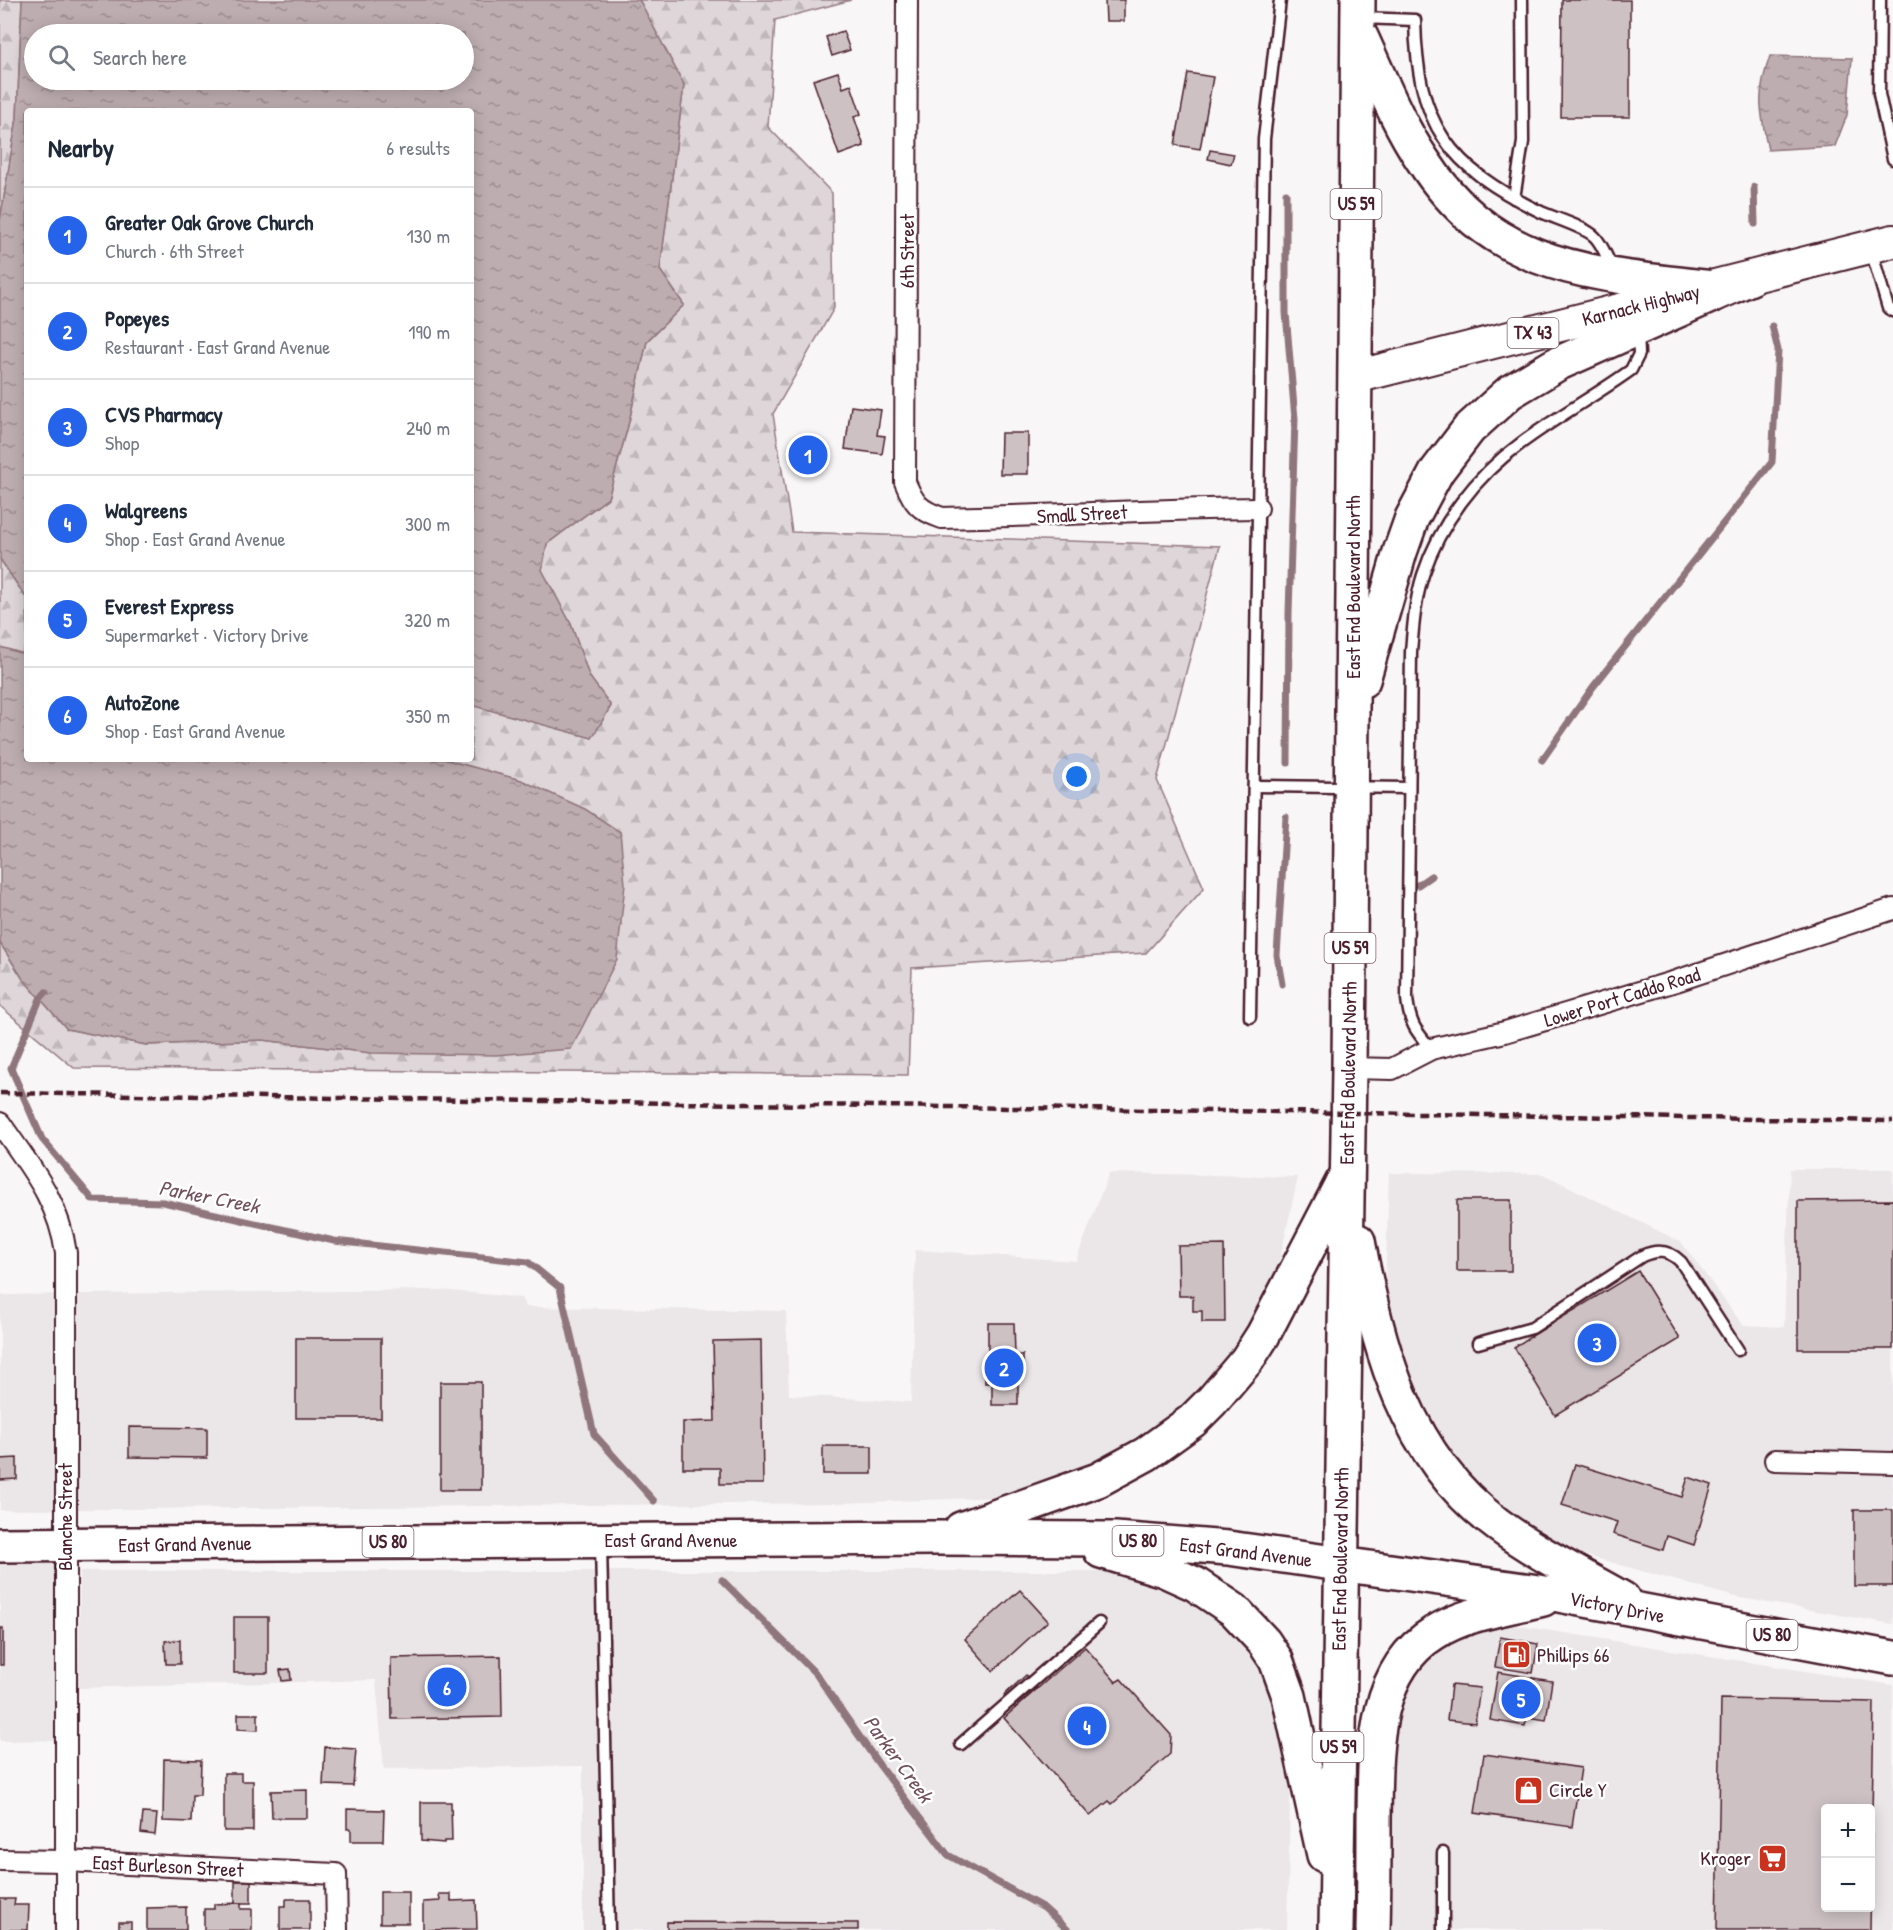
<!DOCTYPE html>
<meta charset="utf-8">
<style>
body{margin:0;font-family:"Patrick Hand",sans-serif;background:#f2f2f3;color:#1f2937}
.controls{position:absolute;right:18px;bottom:18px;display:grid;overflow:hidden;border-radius:6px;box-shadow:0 3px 15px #0003}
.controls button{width:54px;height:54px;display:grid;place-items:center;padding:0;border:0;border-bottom:2px solid #e0e1e3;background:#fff;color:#1f2937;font:30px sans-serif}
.you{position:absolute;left:1077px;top:777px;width:21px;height:21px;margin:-15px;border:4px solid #fff;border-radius:50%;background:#1a73e8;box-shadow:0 0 0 9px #1a73e833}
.badge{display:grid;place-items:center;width:39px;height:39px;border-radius:50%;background:#2563eb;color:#fff;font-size:20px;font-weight:700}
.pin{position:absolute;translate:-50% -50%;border:3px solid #fff;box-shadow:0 2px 6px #0006}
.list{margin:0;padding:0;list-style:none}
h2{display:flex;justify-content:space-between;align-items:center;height:78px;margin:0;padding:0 24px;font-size:26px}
h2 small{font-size:20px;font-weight:400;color:#747a83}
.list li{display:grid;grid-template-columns:39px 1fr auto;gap:18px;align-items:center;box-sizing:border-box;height:96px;padding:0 24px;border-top:2px solid #e0e1e3}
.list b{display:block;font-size:22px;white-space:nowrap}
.list p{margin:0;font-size:20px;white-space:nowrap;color:#747a83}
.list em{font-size:20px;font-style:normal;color:#747a83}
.icon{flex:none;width:33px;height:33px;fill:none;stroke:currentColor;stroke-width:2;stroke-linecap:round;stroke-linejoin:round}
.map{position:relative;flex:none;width:1893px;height:1930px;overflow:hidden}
.search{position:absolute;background:#fff;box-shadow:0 3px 15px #0003;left:24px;top:24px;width:450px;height:66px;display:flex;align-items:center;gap:15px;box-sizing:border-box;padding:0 21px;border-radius:33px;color:#747a83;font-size:22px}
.panel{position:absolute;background:#fff;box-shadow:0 3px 15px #0003;left:24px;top:108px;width:450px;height:654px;border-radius:6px}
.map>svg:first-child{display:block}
.built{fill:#ebe6e8;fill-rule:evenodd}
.forest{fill:url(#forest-firs);stroke:#947a82;stroke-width:1.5}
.water{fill:url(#water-ripples);stroke:#8f747b;stroke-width:1.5;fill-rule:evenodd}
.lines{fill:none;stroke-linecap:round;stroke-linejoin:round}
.stream{stroke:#8f747b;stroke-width:7}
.building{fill:#cdc1c4;stroke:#4a1f2b;stroke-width:1.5;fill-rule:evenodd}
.service-casing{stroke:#4a1f2b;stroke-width:15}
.minor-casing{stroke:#4a1f2b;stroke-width:24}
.primary-casing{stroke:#4a1f2b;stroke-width:36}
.trunk-casing{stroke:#4a1f2b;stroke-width:38}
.service{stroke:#fff;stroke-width:10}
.minor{stroke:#fff;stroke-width:20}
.primary{stroke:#fff;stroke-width:32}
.trunk{stroke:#fff;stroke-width:33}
.rail{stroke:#4a1f2b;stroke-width:4.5;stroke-dasharray:9 4.5;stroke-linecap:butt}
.labels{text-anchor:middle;stroke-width:5;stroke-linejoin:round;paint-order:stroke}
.shield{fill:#fff;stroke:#80626b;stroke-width:1.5}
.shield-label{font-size:18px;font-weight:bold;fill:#4a1f2b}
.street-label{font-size:20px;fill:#4a1f2b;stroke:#fff}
.poi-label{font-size:20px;fill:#4a1f2b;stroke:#fff;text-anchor:start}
.water-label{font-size:21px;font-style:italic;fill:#72515a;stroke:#fff}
</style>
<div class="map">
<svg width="1893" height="1930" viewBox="0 0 1893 1930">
<defs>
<pattern id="forest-firs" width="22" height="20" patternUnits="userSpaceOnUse" patternTransform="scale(1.5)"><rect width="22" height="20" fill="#ded6d9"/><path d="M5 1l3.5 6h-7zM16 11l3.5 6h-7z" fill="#c0b7ba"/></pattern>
<pattern id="water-ripples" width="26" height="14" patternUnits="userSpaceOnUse" patternTransform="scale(1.5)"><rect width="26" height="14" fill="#bdadb0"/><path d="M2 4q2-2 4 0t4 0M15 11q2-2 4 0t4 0" fill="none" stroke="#9c8c8f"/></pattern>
</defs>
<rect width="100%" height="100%" fill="#f8f6f7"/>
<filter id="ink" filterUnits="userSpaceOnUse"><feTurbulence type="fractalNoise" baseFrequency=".0167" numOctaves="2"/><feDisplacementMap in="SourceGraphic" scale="12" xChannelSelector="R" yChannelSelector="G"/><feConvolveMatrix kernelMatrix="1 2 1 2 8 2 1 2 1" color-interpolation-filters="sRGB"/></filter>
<g filter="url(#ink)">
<!-- built -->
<g class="built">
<polygon points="1790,1169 1893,1169 1893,1624 1735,1597 1560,1548 1481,1500 1424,1422 1384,1323 1389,1173 1543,1174 1681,1242 1743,1325 1784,1327"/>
<polygon points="1109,1173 1298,1177 1272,1295 1201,1395 1106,1461 1002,1497 840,1503 0,1510 0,1295 441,1290 521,1298 526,1307 786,1311 789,1395 911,1402 915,1250 1076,1261"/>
<polygon points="69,1553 70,1740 0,1741 0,1554"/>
<polygon points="80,1571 1120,1571 1183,1589 1241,1631 1276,1686 1291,1760 1287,1930 583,1930 583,1766 384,1769 376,1680 78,1688"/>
<path d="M1489,1621l404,64v245h-511l7,-211 41,-77zM1826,1808h44v100h-44z"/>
</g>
<!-- forest -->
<g class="forest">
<polygon points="0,0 22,0 17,118 0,221"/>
<polygon points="639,0 851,0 775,20 768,127 832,193 834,308 773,414 792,532 1220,546 1157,780 1204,888 1146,953 912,968 908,1075 74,1068 0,1006 0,943 23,979 67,1029 146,1045 262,1040 371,1053 521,780 443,759 471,759 471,705 592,738 611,706 589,676 571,624 542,570 547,544 608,498 628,426 647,341 684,305 660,270 684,85"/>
<polygon points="0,559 27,599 27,655 0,647"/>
</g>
<!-- water -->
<g class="water">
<path d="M22,0h617l2,3 43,82 -24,185 24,35 -37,36 -19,85 -20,72 -61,46 -5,26 29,54 18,52 22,30 -19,32 -121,-33v-594h-444v488l-27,-40v-338l17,-103zM464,34v46h-430v-46z"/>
<path d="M1770,56l82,2 -5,57 -12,31 -67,4c-8,-41 -12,-54 2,-94z"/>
<polygon points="0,647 27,655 27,759 443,759 521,780 585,809 620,832 625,884 617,959 571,1049 496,1055 371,1053 262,1040 146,1045 67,1029 23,979 0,943"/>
</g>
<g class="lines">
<!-- stream -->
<g class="stream">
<polyline points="1754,187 1755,224"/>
<polyline points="1286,193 1286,313 1295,419 1289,613 1288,763"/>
<polyline points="1542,760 1593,687 1772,462 1778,350 1772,326"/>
<polyline points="1418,885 1431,876"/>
<polyline points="1282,984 1277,955 1286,817"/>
<polyline points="46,992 40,999 11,1068 42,1139 93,1200 163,1202 334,1241 528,1262 560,1288 594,1434 654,1501"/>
<polyline points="722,1580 816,1674 880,1766 948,1855 1044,1908 1068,1930"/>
</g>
</g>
<!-- building -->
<g class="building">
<polygon points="1105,0 1124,0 1124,21 1106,21"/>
<polygon points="1562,0 1630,0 1630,117 1561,117"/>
<polygon points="843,31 850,50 832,56 826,37"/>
<polygon points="838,72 843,88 851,85 861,114 854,117 864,146 839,155 813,80"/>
<polygon points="1188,73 1213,77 1200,149 1175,145"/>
<polygon points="1210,150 1234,154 1231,164 1208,159"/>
<polygon points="851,406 881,410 877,435 885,436 882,454 845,449"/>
<polygon points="1001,433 1028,433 1028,474 1000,474"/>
<rect x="1457" y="1200" width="54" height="71"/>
<polygon points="1893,1200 1893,1349 1798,1349 1798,1201"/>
<polygon points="1224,1245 1225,1322 1202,1322 1202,1311 1193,1311 1193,1296 1179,1296 1178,1246"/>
<polygon points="1638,1271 1680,1339 1555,1415 1514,1347"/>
<polygon points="988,1323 1014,1323 1015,1355 1023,1355 1023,1376 1018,1376 1018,1405 992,1405 992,1383 985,1383 985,1360 988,1360"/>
<rect x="296" y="1338" width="85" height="80"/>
<polygon points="761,1340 763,1484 720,1484 720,1468 683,1468 683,1422 715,1421 713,1341"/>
<rect x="440" y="1382" width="41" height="108"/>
<polygon points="129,1427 207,1428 207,1458 129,1457"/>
<rect x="823" y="1446" width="49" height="28"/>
<polygon points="17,1458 17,1479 0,1480 0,1459"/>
<polygon points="1575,1464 1682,1497 1688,1477 1712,1485 1694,1545 1667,1536 1663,1550 1613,1534 1617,1522 1562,1505"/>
<rect x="1854" y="1510" width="39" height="76"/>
<polygon points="1020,1590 1048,1621 993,1671 965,1639"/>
<rect x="234" y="1617" width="34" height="56"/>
<rect x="0" y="1628" width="3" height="37"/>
<polygon points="1500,1637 1538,1644 1533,1673 1495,1667"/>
<polygon points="180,1640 180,1664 166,1664 165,1641"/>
<polygon points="1085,1647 1116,1682 1121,1679 1171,1735 1170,1754 1112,1804 1109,1801 1090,1816 1004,1718"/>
<polygon points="501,1656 502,1717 392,1719 391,1658"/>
<polygon points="290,1669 291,1680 282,1681 280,1670"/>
<polygon points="1498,1672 1552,1681 1546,1720 1527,1717 1525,1726 1490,1720"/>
<polygon points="1026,1675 1037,1688 1015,1708 1004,1695"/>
<polygon points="1451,1685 1480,1688 1475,1723 1447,1720"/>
<path d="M1721,1699l153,3 -4,228h-153zM1826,1808h44v100h-44z"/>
<polygon points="238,1714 258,1714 258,1730 238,1729"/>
<polygon points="325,1747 356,1749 353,1786 323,1785"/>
<polygon points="1484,1754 1581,1768 1572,1827 1475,1813"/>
<polygon points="164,1759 201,1760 200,1795 192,1795 191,1822 163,1821"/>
<polygon points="224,1773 241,1773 241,1781 253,1781 253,1831 224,1831"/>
<polygon points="307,1790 307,1818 272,1818 271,1791"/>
<polygon points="421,1802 451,1802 452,1841 444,1841 444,1843 421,1841"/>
<polygon points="347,1809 384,1810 383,1841 351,1841 351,1829 347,1829"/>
<polygon points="143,1813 157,1814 155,1835 141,1833"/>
<rect x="235" y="1881" width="16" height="22"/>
<rect x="380" y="1892" width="29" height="31"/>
<polygon points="439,1894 451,1894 451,1901 476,1900 477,1929 423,1930 423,1902 440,1901"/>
<polygon points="0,1899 15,1899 14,1905 29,1905 28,1930 0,1930"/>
<polygon points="286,1899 310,1899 310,1930 280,1930 280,1906 286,1906"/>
<polygon points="241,1903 241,1909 252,1909 252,1930 204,1930 204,1909 214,1909 214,1904"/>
<polygon points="186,1907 186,1930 147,1930 147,1908"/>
<rect x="119" y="1922" width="12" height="8"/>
<polygon points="667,1922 858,1923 858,1930 667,1930"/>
</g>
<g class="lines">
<defs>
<g id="service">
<polyline points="1880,0 1879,94 1893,159"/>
<path d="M1361,18l54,2c2,105 33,147 126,192 13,6 46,16 54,25 8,8 12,22 18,32"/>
<polyline points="1514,198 1523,142 1522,0"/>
<polyline points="1871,250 1888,308 1893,311"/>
<polyline points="1254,786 1409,788"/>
<polyline points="1250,1017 1264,139 1280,0"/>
<path d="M1431,1049c-16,-19 -21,-25 -24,-50l4,-347c2,-25 4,-52 12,-77 17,-52 53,-99 97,-131 36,-27 75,-48 111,-74l8,-16 -1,-21"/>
<path d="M1478,1343l54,-15 110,-72c15,-7 27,-6 39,6l57,88"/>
<polyline points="601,1543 609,1930"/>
<polyline points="961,1744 1099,1623"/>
<polyline points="1443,1930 1443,1853"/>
</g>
<g id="minor">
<path d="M907,0l-2,482c9,22 14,28 37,36 106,-2 211,-9 316,-10"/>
<polyline points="1349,1068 1392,1069 1431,1049 1505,1032 1676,981 1893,909"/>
<path d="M0,1123c30,44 58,75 66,130v677"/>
<polyline points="1775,1460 1893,1463"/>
<polyline points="0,1860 65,1861 336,1874 337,1930"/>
</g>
<polyline id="primary" points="1355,377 1893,241"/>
<g id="trunk">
<path d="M1361,37c19,41 36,85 61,122 72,113 170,114 290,129"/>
<polyline points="1363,680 1400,552 1412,518 1437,471 1469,429 1510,392 1557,364 1751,278"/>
<path d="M1358,1241c19,105 48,216 139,283 39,29 84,51 126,75"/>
<polyline points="961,1529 1098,1480 1146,1454 1192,1421 1212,1401 1247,1360 1263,1335 1343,1181"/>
<polyline points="0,1545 935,1538 1115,1539 1228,1548 1559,1595 1893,1658"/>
<polyline points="1101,1551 1164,1570 1195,1584 1234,1610 1264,1642 1276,1660 1289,1696 1324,1855"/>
<polyline points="1336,1930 1349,1068 1358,0"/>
<path d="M1373,1930c1,-37 1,-73 1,-110 1,-64 -3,-148 60,-187 31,-20 73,-25 109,-34"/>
</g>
</defs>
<!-- service casing -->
<use href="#service" class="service-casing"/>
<!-- minor casing -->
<use href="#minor" class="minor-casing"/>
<!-- primary casing -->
<use href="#primary" class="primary-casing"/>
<!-- trunk casing -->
<use href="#trunk" class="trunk-casing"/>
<!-- service -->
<use href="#service" class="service"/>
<!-- minor -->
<use href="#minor" class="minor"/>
<!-- primary -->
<use href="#primary" class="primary"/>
<!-- trunk -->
<use href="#trunk" class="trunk"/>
<!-- rail -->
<polyline class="rail" points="0,1093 1893,1121"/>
</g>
</g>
<!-- icons -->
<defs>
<symbol id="fuel-square" viewBox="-11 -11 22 22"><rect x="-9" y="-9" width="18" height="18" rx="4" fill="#c8321e" stroke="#fff"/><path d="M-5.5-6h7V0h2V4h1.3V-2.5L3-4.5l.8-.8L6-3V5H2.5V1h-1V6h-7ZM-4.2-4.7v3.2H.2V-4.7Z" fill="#fff"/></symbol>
<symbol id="shop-square" viewBox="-11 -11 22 22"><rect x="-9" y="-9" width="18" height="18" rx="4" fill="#c8321e" stroke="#fff"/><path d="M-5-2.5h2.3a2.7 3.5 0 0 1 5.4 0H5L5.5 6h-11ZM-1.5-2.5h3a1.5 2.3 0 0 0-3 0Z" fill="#fff"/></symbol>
<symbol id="supermarket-square" viewBox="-11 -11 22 22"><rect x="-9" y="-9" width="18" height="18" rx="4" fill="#c8321e" stroke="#fff"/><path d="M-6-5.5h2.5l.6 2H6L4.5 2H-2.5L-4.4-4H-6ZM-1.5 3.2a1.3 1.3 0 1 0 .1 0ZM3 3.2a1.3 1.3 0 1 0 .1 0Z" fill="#fff"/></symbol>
</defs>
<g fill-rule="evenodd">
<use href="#fuel-square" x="1500" y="1638" width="33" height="33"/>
<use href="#shop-square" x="1512" y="1774" width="33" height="33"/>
<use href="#supermarket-square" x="1756" y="1842" width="33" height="33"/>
</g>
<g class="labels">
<!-- shield labels -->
<g class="shield">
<rect x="1330.5" y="189" width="51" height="30" rx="4.5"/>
<rect x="1507.5" y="318" width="51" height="30" rx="4.5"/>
<rect x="1324.5" y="933" width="51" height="30" rx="4.5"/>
<rect x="1112.5" y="1526" width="51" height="30" rx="4.5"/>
<rect x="362.5" y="1527" width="51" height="30" rx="4.5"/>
<rect x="1746.5" y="1620" width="51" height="30" rx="4.5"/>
<rect x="1312.5" y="1732" width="51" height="30" rx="4.5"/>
</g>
<g class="shield-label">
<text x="1356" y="210">US 59</text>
<text x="1533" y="339">TX 43</text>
<text x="1350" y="954">US 59</text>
<text x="1138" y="1547">US 80</text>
<text x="388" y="1548">US 80</text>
<text x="1772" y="1641">US 80</text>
<text x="1338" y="1753">US 59</text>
</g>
<!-- street labels -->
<g class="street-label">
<text transform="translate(907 251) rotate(-90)" y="7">6th Street</text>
<text transform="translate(1641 305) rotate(-14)" y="7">Karnack Highway</text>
<text transform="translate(1082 514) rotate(-3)" y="7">Small Street</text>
<text transform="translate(1353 587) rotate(-90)" y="7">East End Boulevard North</text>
<text transform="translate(1622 997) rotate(-17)" y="7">Lower Port Caddo Road</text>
<text transform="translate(1348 1073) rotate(-89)" y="7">East End Boulevard North</text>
<text transform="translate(65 1517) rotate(-90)" y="7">Blanche Street</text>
<text x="671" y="1547">East Grand Avenue</text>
<text transform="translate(185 1544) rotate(-1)" y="7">East Grand Avenue</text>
<text transform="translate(1246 1552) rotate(7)" y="7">East Grand Avenue</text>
<text transform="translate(1340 1559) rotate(-89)" y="7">East End Boulevard North</text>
<text transform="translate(1617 1607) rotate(11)" y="7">Victory Drive</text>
<text transform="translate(168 1866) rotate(3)" y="7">East Burleson Street</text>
</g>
<!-- poi labels -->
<g class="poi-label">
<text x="1537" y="1662">Phillips 66</text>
<text x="1549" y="1797">Circle Y</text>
<text x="1751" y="1865" text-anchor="end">Kroger</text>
</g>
<!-- water labels -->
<g class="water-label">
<text transform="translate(209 1197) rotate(11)" y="7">Parker Creek</text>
<text transform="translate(898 1759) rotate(54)" y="7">Parker Creek</text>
</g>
</g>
</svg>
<div class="controls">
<button>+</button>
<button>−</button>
</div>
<div class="you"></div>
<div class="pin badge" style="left:808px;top:455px">1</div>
<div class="pin badge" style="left:1004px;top:1368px">2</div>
<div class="pin badge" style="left:1597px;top:1343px">3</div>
<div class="pin badge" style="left:1087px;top:1726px">4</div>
<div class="pin badge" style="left:1521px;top:1699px">5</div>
<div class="pin badge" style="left:447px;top:1687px">6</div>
<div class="search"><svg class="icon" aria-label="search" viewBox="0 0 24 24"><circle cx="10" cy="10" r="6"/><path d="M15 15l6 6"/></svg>Search here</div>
<section class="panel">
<h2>Nearby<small>6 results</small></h2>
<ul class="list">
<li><span class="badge">1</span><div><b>Greater Oak Grove Church</b><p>Church · 6th Street</p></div><em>130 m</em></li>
<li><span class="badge">2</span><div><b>Popeyes</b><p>Restaurant · East Grand Avenue</p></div><em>190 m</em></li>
<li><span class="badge">3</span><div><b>CVS Pharmacy</b><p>Shop</p></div><em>240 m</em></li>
<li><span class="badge">4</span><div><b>Walgreens</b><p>Shop · East Grand Avenue</p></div><em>300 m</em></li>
<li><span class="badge">5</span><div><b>Everest Express</b><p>Supermarket · Victory Drive</p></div><em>320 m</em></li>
<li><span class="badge">6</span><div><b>AutoZone</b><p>Shop · East Grand Avenue</p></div><em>350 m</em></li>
</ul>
</section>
</div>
